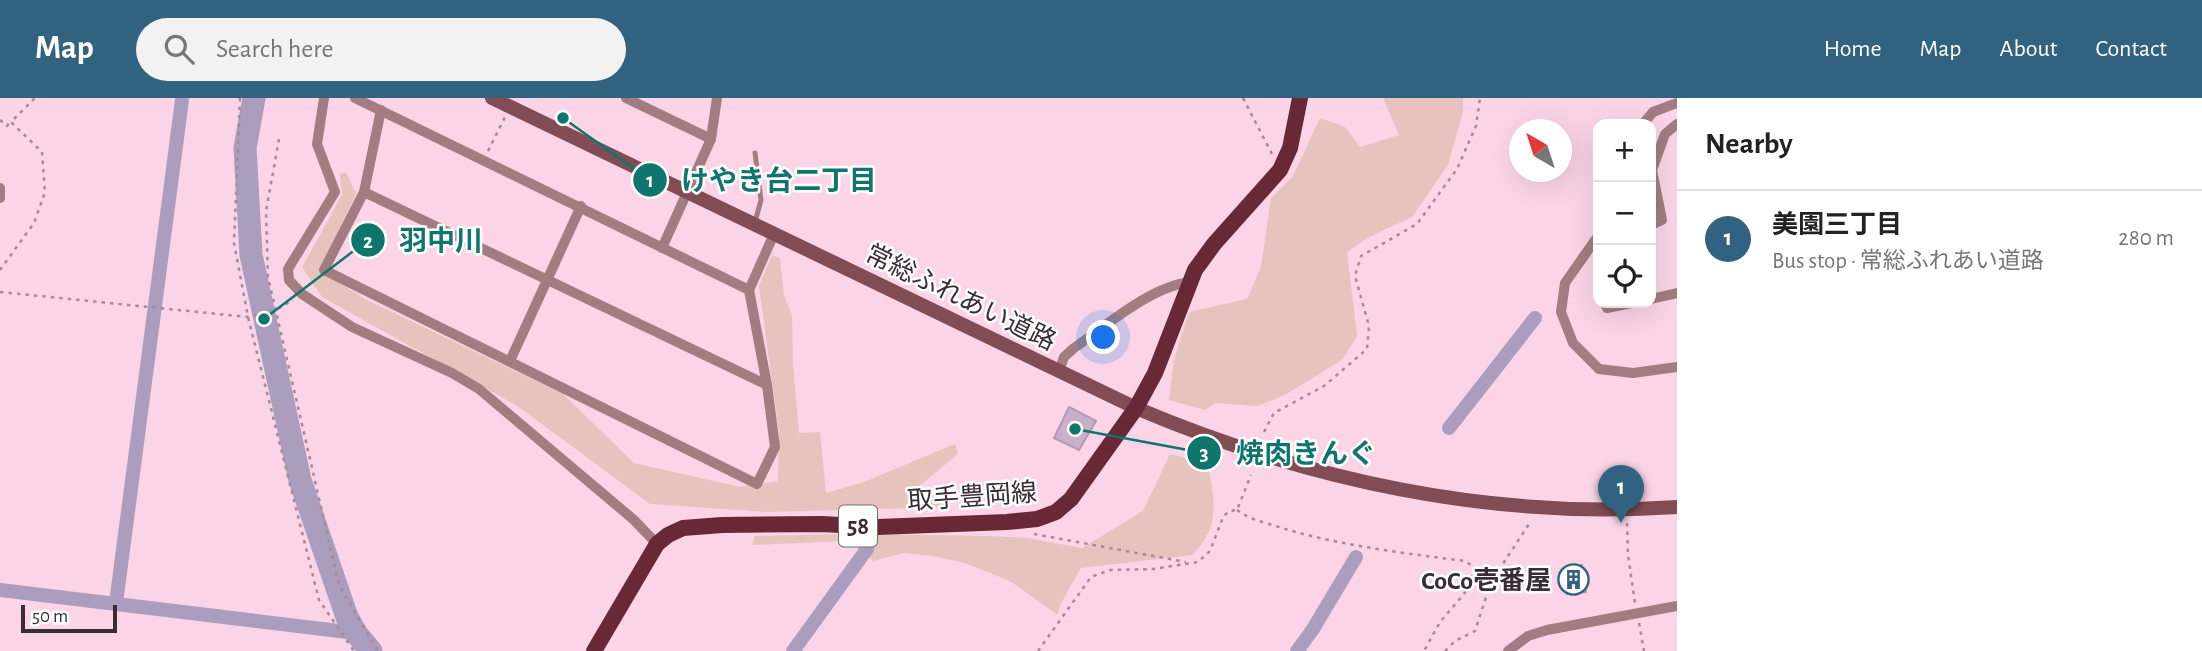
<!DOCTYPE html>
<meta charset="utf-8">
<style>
body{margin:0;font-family:"Alegreya Sans","Noto Sans JP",sans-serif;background:#f2f2f2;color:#222}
.controls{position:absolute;right:21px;top:21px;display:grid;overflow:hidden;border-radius:14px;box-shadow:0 7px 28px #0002}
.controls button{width:63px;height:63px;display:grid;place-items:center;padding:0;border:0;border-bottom:2px solid #e0e0e0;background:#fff;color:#222;font:35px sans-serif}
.compass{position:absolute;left:1509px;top:21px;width:63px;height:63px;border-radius:50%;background:#fff;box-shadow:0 7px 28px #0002;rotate:321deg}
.scale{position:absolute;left:21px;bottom:18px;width:96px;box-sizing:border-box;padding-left:7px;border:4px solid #3a2c33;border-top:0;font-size:19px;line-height:24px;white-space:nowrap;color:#3a2c33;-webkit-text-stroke:5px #fff;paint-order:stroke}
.you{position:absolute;left:1104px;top:240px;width:24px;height:24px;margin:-18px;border:5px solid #fff;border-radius:50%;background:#1a73e8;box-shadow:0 0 0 10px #1a73e833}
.badge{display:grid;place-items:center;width:46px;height:46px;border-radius:50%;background:#316280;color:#fff;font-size:23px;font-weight:700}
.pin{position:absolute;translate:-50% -58px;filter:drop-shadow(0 2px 4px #0008)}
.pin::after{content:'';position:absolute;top:37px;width:24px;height:21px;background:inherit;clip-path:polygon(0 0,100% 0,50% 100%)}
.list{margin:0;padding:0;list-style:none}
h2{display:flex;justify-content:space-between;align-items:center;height:91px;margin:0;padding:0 28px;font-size:30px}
h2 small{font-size:23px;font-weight:400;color:#767676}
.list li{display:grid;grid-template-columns:46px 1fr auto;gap:21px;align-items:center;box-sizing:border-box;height:98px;padding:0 28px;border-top:2px solid #e0e0e0}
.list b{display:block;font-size:26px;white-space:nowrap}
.list p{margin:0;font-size:23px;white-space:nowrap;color:#767676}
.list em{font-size:23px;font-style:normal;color:#767676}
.icon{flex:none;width:38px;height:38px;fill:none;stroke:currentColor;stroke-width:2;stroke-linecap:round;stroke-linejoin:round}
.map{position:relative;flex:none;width:1677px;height:553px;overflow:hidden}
header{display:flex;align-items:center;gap:42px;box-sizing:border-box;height:98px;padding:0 35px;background:#316280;color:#fff}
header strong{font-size:33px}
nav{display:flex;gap:38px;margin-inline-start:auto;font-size:24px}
.search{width:490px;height:63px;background:#f2f2f2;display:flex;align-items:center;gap:18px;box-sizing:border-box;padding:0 24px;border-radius:38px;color:#767676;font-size:26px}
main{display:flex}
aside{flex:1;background:#fff}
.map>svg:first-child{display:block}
.green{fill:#e6c3bc}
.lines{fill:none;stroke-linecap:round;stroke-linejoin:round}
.canal{stroke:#aa9dbe;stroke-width:14}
.river{stroke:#aa9dbe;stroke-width:23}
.building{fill:#caafca;stroke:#b399b3;stroke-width:2}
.path{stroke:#a58a97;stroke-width:2.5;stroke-dasharray:3.5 5;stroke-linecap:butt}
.lane{stroke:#a37c81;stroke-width:5}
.street{stroke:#a37c81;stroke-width:10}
.secondary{stroke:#824c54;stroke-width:14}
.primary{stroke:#692835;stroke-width:16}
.labels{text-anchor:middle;stroke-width:5;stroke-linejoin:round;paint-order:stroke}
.shield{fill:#fff;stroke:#756b70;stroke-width:2}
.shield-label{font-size:24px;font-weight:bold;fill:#3a2c33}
.street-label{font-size:26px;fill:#3a2c33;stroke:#fff}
.poi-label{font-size:26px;font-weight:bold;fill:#3a2c33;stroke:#fff;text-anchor:end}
.leader{fill:none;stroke:#0f766e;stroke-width:2.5}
.callout-dot{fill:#0f766e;stroke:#fff;stroke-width:2.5}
.mark-label{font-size:21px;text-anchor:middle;font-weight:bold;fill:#fff}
.callout-label{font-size:28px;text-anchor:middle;font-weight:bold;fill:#0f766e;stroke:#fff;stroke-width:5;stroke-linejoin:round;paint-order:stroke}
</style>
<header>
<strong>Map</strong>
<div class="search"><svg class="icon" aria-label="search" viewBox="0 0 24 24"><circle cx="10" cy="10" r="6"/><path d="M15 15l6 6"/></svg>Search here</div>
<nav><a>Home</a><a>Map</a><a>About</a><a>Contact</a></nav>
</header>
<main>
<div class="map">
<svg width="1677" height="553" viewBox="0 0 1677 553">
<rect width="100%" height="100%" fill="#fbd5e7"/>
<!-- green -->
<g class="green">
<polygon points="1383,0 1463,0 1463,14 1448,67 1412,119 1369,139 1347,154 1357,238 1343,261 1285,297 1257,308 1215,305 1205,312 1169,302 1174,262 1189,214 1247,201 1261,169 1271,100 1293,78 1320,20 1345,29 1360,49 1399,37"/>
<polygon points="346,74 356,96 319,173 365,201 563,296 634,365 740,389 778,383 779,335 759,188 772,157 780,160 784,198 792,217 793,266 799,335 820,334 826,395 864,384 955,346 958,356 918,389 947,402 951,409 767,414 650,406 516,307 322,199 302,169 342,97 340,76"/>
<path d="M1170,356l37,9c8,35 14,65 -15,92l-111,13 -21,37 -2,10 -48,-34 -45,-18 -32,-7 -29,-3 -31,8 -25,-20 -96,4 3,-9 100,-2 135,2 37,2 55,10 61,-37z"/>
</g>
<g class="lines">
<!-- canal -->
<g class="canal">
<polyline points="1449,330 1535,220"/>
<polyline points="0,492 356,535"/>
<polyline points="116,505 182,2"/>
<polyline points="793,553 867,451"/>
<polyline points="1297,553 1313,531 1356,459"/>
</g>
<!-- river -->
<polyline class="river" points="254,0 245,50 251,157 300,382 347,519 356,535 371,553"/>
</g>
<!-- building -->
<g class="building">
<polygon points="1069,309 1096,323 1079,352 1054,340"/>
<polygon points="1582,467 1586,494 1567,496 1562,471"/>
</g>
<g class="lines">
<!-- path -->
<g class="path">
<polyline points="240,0 234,145 248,219 319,502 354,553"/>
<polyline points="1243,0 1272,56"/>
<polyline points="0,22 7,28 10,24"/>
<polyline points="279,41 266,113 268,179 339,487 378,553"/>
<polyline points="488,53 505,19"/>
<polyline points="0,172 34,125 45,94 42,54 11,24 35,0"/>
<polyline points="0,194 248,219 276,212 293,202"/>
<polyline points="1264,334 1274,315 1324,288 1367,251 1369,228 1355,178 1361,158 1417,126 1457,71 1476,28 1480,0"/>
<path d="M1237,412c13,10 30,13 45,18 60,18 121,25 183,33l10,7 -11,26 -24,28 -16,29"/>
<polyline points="1627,425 1628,457 1635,505"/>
<polyline points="1034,436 1186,464"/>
<polyline points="1639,525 1644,553"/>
<polyline points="1038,553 1091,479 1110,472 1153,471 1198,464 1210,453 1223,419 1229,413 1237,412 1251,377"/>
<polyline points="1445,553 1455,543 1475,533 1491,484 1531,423"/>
</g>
<!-- lane -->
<polyline class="lane" points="755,55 761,102 755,124"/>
<!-- street -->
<g class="street">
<polyline points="324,0 317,46 335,94 288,171 289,182 302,196 352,229 452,275 479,291 634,422 657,446"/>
<polyline points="355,0 749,192"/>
<polyline points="626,0 711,41"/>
<polyline points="381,12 364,94 324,172 757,386 775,349 767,287 749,192 774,136"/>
<polyline points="1643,26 1653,14 1677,5"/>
<polyline points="0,90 0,100"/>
<polyline points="364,94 767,287"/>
<polyline points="1651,127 1662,122 1652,72 1665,36 1677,26"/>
<polyline points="1598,138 1565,185 1561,214 1573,245 1599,271 1633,275 1677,269"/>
<polyline points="662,150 711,41 717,0"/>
<polyline points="1651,201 1677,195"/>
<polyline points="1605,205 1607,210 1632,205"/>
<polyline points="510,263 581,108"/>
<path d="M1059,273l5,-14 10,-9c33,-23 76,-61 116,-66"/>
<polyline points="1508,553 1528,538 1547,532 1677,508"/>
</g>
<!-- secondary -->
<path class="secondary" d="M492,0l644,310c170,72 355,112 541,99"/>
<!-- primary -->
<polyline class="primary" points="594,553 657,446 668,437 683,430 722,427 822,426 878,429 1007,424 1037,421 1056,414 1071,401 1136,310 1155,275 1195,172 1214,146 1280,72 1290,50 1300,0"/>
</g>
<!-- icons -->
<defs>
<symbol id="building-ring" viewBox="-11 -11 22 22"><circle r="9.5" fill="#fff" stroke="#316280" stroke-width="1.5"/><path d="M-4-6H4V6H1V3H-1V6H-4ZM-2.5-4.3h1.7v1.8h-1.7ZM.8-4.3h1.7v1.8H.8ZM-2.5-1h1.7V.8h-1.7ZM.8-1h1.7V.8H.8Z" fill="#316280"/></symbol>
</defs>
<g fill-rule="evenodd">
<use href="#building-ring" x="1556" y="464" width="35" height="35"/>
</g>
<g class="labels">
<!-- shield labels -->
<rect class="shield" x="839" y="407.5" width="38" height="41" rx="5"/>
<g class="shield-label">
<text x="858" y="436">58</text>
</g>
<!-- street labels -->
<g class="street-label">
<text transform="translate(961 199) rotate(26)" y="9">常総ふれあい道路</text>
<text transform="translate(972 398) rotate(-4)" y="9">取手豊岡線</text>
</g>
<!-- poi labels -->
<g class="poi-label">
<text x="1551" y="491">CoCo壱番屋</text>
</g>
</g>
<!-- callouts -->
<path class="leader" d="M563 20L650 82M264 221L368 142M1075 331L1204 355"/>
<g class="callout-dot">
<circle cx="563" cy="20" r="7"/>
<circle cx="264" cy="221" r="7"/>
<circle cx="1075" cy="331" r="7"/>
<circle cx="650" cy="82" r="18"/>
<circle cx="368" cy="142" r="18"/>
<circle cx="1204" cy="355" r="18"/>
</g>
<g class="mark-label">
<text x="650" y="89">1</text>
<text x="368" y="150">2</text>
<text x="1204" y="362">3</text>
</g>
<g class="callout-label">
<text x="779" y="92">けやき台二丁目</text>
<text x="441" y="152">羽中川</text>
<text x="1306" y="365">焼肉きんぐ</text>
</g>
</svg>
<div class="controls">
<button>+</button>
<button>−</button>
<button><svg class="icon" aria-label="locate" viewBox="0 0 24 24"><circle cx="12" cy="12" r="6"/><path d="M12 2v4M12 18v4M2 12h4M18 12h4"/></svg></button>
</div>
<svg class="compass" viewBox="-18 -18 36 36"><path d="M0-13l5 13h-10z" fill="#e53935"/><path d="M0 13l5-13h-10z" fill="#767676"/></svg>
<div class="scale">50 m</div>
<div class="you"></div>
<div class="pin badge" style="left:1621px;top:425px">1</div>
</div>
<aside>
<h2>Nearby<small></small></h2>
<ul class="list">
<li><span class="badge">1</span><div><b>美園三丁目</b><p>Bus stop · 常総ふれあい道路</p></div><em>280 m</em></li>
</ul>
</aside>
</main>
